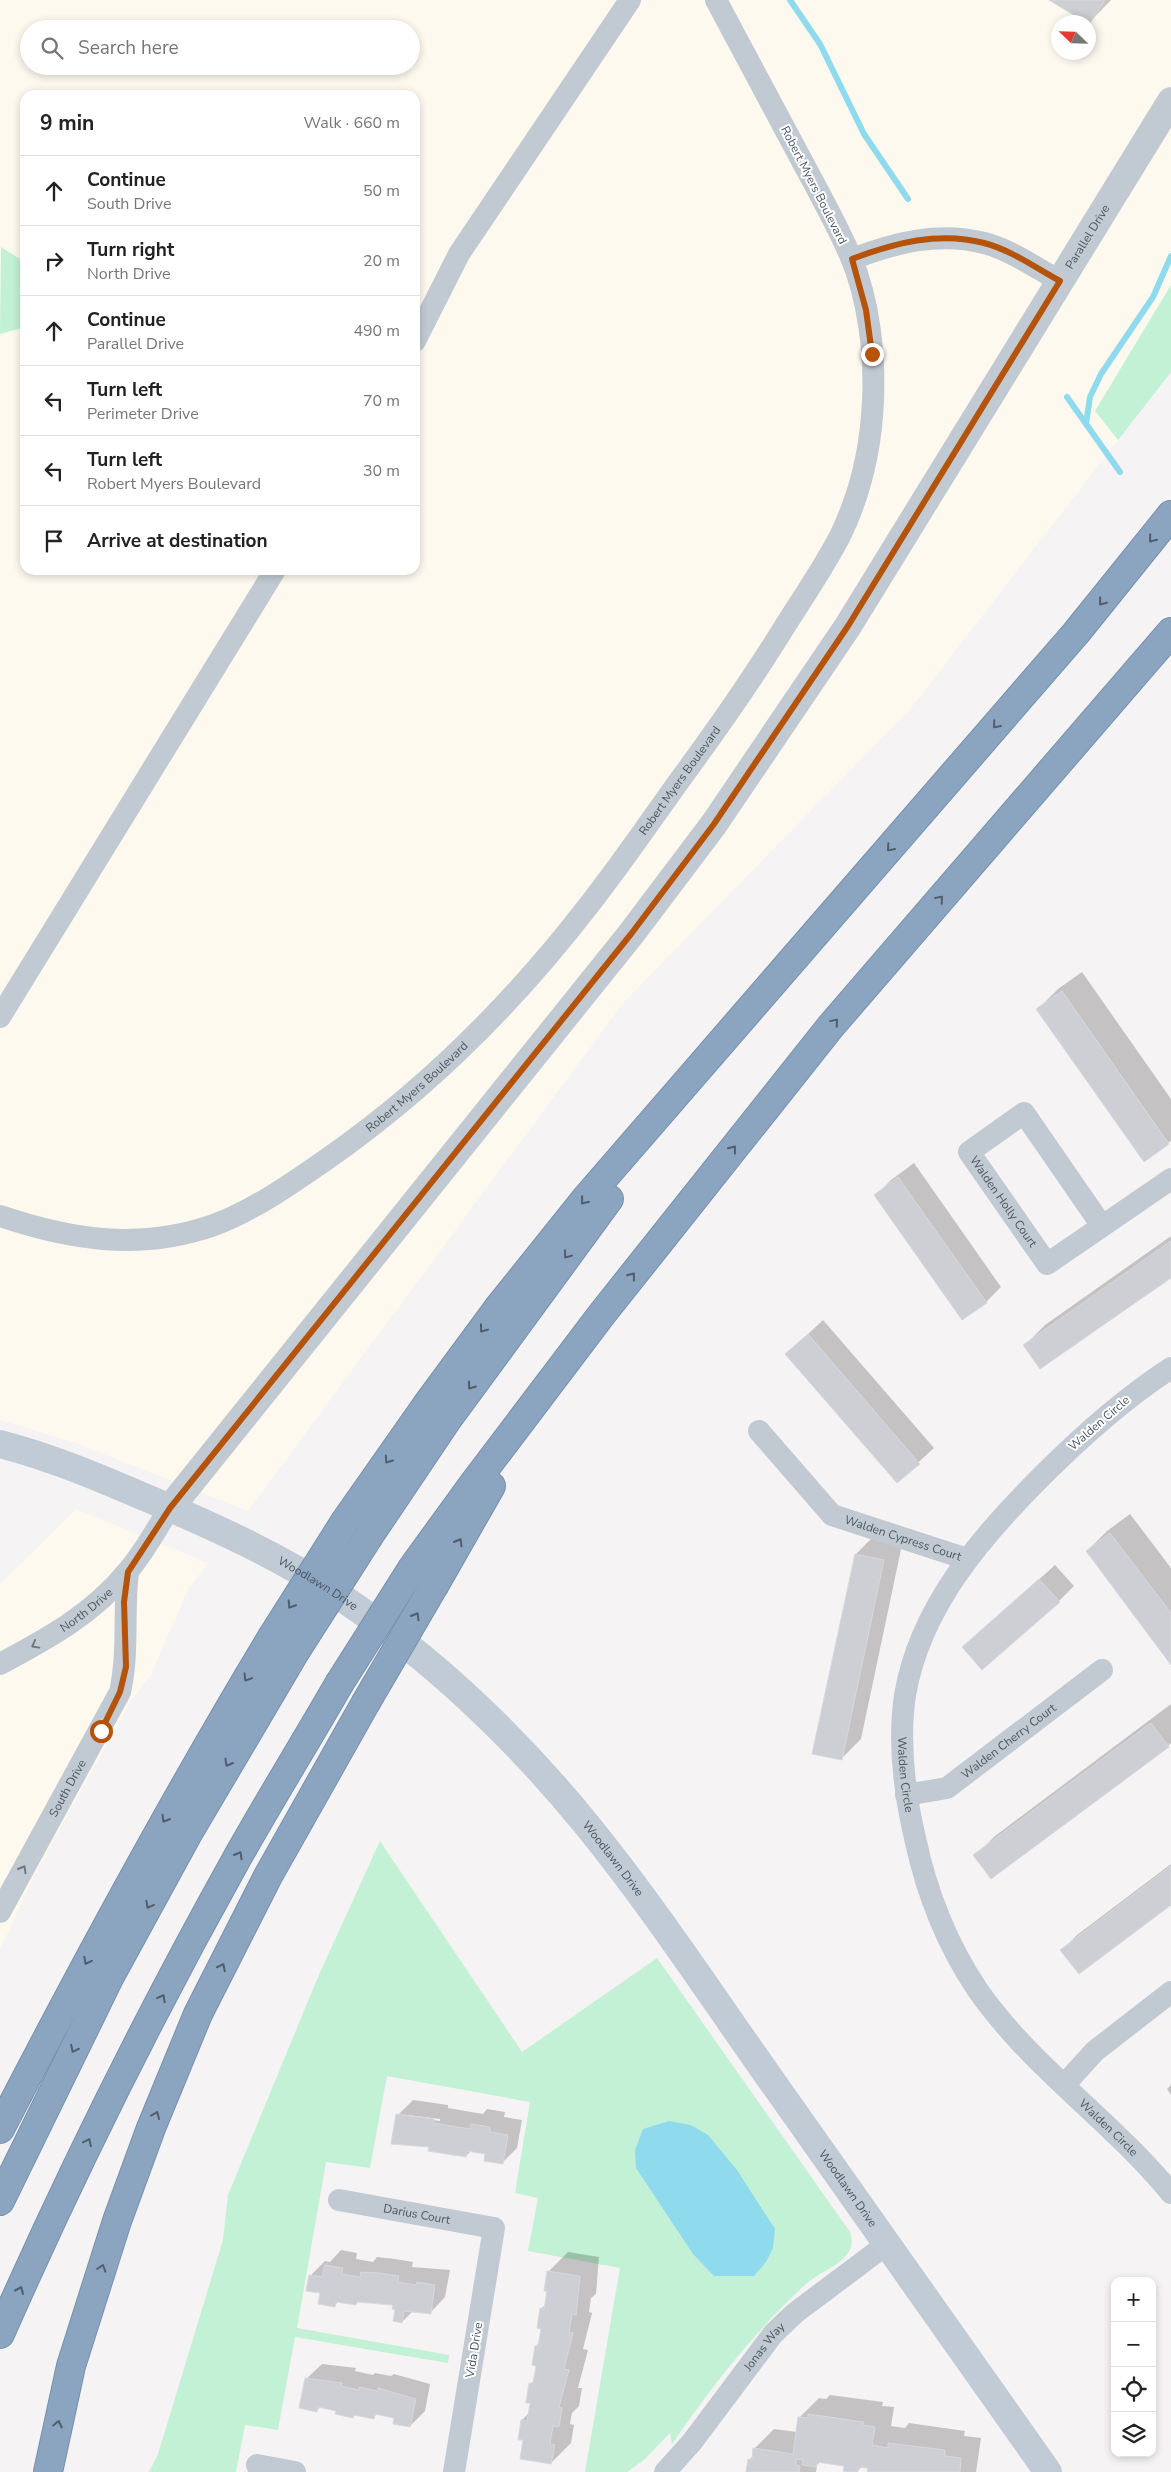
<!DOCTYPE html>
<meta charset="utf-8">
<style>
body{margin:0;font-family:"Nunito Sans",sans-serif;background:#f6f6f6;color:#222}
.controls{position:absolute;right:15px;bottom:15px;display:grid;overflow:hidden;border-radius:10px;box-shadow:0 2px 8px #0003}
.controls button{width:45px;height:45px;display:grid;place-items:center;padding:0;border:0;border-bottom:1px solid #e0e0e0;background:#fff;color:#222;font:25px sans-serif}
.compass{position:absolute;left:1051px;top:15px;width:45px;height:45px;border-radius:50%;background:#fff;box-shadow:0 2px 8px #0003;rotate:293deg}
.stop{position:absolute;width:15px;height:15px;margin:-11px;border:4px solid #b45309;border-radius:50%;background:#fff}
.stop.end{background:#b45309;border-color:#fff;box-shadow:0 1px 5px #0008}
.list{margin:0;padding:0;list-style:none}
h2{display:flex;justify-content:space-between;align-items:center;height:65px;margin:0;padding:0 20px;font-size:21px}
h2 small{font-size:16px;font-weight:400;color:#767676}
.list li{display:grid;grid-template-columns:32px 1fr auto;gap:15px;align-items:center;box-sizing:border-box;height:70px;padding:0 20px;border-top:1px solid #e0e0e0}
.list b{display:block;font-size:19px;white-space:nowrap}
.list p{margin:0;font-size:16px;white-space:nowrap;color:#767676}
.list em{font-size:16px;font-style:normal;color:#767676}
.icon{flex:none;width:28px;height:28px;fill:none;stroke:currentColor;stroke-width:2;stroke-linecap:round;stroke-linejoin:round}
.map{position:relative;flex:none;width:1171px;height:2472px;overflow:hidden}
.search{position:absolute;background:#fff;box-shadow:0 2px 8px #0003;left:20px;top:20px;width:400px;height:55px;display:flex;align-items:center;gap:12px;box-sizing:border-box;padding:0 18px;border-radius:28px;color:#767676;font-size:19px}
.panel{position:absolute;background:#fff;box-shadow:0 2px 8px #0003;left:20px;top:90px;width:400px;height:485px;border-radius:15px}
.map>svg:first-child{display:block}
.commercial{fill:#fdf9ef;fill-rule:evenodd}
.green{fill:#c3f1d5}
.water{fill:#90daee}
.shadow{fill:#0003;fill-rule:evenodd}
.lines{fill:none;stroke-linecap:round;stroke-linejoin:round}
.stream{stroke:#90daee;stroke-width:6}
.building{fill:#cdcfd5;stroke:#d7d9de}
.motorway-casing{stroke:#7690ad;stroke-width:30}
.minor{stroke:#c1cad2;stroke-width:22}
.tertiary{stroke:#c1cad2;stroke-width:28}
.secondary{stroke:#c1cbd6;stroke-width:28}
.motorway{stroke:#8ba5c1;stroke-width:28}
.motorway-bridge-casing{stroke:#7690ad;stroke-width:30;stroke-linecap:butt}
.motorway-bridge{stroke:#8ba5c1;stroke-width:28}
.oneway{stroke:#505e6b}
.oneway2{stroke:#6e7983}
.route{stroke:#b45309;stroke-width:6}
.labels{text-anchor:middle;stroke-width:4;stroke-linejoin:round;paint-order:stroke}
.street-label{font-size:12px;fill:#4a5661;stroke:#fff}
</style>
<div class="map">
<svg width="1171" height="2472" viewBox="0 0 1171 2472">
<rect width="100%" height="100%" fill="#f5f3f3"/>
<!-- commercial -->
<g class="commercial">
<path d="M0,0h1171v285l-75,125 22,30 -206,267 -288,295 -376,509 -175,-69 -73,-22zM1058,22h30v30h-30zM29,29h382v37h-382zM25,95h390v475h-390z"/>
<polygon points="76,1509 208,1563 188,1590 150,1677 132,1699 36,1872 0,1950 0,1584"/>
</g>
<!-- green -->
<g class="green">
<polygon points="1,247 25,262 25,324 22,328 0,334"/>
<polygon points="1171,285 1171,372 1118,440 1095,411"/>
<path d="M380,1841l142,211 135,-94 193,274c10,29 -27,36 -44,52 -52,48 -94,102 -134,160l-2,-11 -25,26 -18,13h-42l35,-204 -92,-17 10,-53 -23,-5 15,-91 -143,-26 -17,92 -44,-6 -29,166 152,27 -1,8 -153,-26 -17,93 -33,-5 -9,47h-87l9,-18 65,-214 5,-45 90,-218z"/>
</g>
<!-- water -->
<polygon class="water" points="669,2121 691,2125 708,2135 737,2170 775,2229 773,2248 766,2262 754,2276 714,2276 693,2254 636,2168 635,2150 643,2129"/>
<!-- shadow -->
<g class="shadow">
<polygon points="1051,0 1111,0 1089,23"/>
<polygon points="1082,972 1171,1099 1171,1141 1168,1143 1038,1009 1058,989"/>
<polygon points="914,1163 1001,1287 986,1302 876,1195 891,1180"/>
<polygon points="1171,1236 1171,1276 1025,1345 1045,1325"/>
<polygon points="823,1320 934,1448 897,1482 787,1354"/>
<polygon points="1130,1514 1171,1568 1171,1663 1087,1551 1107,1531"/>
<polygon points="876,1534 903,1540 861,1739 841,1759 856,1554"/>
<polygon points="1055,1565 1074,1586 1059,1601 964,1647"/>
<polygon points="1171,1704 1171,1743 1168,1746 975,1856 995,1836"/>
<polygon points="1171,1864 1171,1903 1062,1950 1077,1935"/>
<polygon points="1171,2085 1171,2095 1167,2089"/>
<path d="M413,2100l35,5v3l35,6 4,-5 18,3 -1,5 18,3 -5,28 -15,15 -16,-10 -15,-2 -5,5 -36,-10 -32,-31zM408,2115l32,4v2l-32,-4z"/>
<polygon points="341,2250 357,2253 356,2259 373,2262 377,2257 395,2259 413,2262 412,2267 450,2270 445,2297 430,2313 413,2311 402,2322 394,2304 359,2301 356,2304 339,2301 335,2305 321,2292 310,2276 325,2261 330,2262"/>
<polygon points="568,2252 599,2257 596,2294 591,2298 589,2312 592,2313 583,2349 588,2350 578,2388 582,2388 579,2406 572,2413 570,2424 574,2425 571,2443 551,2463 525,2439 519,2439 522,2420 530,2412 530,2384 536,2379 538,2365 536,2346 540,2342 542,2328 541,2309 546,2304 548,2272"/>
<polygon points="322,2364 356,2368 355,2371 373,2375 375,2373 391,2376 394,2374 430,2384 425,2411 410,2426 395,2417 377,2414 374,2417 356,2414 353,2417 338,2410 321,2406 317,2411 306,2379"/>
<polygon points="830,2395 883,2402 882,2406 894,2407 891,2426 905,2428 909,2423 965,2431 964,2436 981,2438 976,2472 868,2472 869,2467 862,2466 857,2472 845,2465 820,2462 817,2465 816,2472 752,2472 749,2460 754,2455 754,2449 774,2429 797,2432 799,2418 819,2398 826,2399"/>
</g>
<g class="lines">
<!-- stream -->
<g class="stream">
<polyline points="790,0 820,44 864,134 908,199"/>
<polyline points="1067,397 1120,472"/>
<polyline points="1086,424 1090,397 1101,374 1153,297 1171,256"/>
</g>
</g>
<!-- building -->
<g class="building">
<polygon points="1049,0 1105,0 1089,25 1088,22 1085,22"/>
<polygon points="1062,991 1169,1144 1144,1162 1036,1009"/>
<polygon points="898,1177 987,1303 962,1320 874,1195"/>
<polygon points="1171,1241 1171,1278 1040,1369 1023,1345"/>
<polygon points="808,1334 920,1464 897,1483 785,1354"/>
<polygon points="1110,1533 1171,1613 1171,1665 1086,1551"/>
<polygon points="855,1554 884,1560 842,1760 812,1754"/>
<polygon points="1039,1579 1060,1602 982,1670 962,1647"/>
<polygon points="1151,1723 1169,1747 991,1879 973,1855"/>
<polygon points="1171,1866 1171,1905 1079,1974 1060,1950"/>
<polygon points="396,2114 434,2119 433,2123 470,2129 471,2124 490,2127 490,2132 508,2135 503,2164 484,2161 485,2154 467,2151 466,2157 428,2151 429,2147 391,2144"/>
<polygon points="325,2265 343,2268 342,2274 360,2277 361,2272 380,2273 399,2276 398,2282 416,2285 417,2282 435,2285 431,2314 404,2311 402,2323 393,2321 395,2310 392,2309 393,2305 357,2302 356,2305 336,2302 335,2307 318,2304 320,2293 306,2291 309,2275 322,2277"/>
<polygon points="547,2271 580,2276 576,2315 572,2314 569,2332 573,2333 564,2369 569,2370 559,2407 562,2408 559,2427 553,2426 550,2444 555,2445 551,2464 520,2459 523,2440 518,2440 521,2420 527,2421 530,2403 526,2403 529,2383 533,2384 536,2366 532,2365 535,2346 538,2346 541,2329 537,2328 540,2308 544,2309 547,2291 544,2291"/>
<polygon points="305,2378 342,2383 341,2386 359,2390 359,2387 377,2391 378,2388 416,2399 410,2427 393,2424 394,2418 375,2414 374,2419 354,2415 353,2418 335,2414 336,2411 318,2407 317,2412 299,2408"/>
<polygon points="808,2414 864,2422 863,2425 875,2427 872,2445 888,2448 888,2443 945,2450 945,2456 961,2458 960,2472 867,2472 868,2468 858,2467 858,2472 848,2472 843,2471 844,2466 817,2462 816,2467 802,2465 803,2460 796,2459 796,2465 800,2466 799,2472 746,2472 748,2459 752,2460 753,2448 793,2454 798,2417 808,2418"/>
</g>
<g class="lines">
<defs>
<g id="motorway">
<polyline points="346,1520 426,1406 499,1307 588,1196 1076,633 1171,515"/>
<polyline points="369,1536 447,1420 609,1199"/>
<polyline points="413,1567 474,1483 602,1314 831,1026 1171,632"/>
<polyline points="435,1584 491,1486"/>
<path d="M0,2129c86,-167 175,-331 272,-492"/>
<polyline points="0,2201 110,1976 187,1835 295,1652"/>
<path d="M0,2334c71,-161 150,-320 236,-474 33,-59 69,-117 103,-176"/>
<polyline points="48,2472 71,2366 117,2221 151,2128 198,2014 268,1876 365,1704"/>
</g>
</defs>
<!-- motorway casing -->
<use href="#motorway" class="motorway-casing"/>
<!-- minor -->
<g class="minor">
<path d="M852,259c42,-16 87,-28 132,-16 27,7 52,25 76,38"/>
<polyline points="415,341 459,254 630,0"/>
<polyline points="0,1017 275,570"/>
<path id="s1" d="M0,1216c71,24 140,35 214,9 40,-15 77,-41 113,-66 99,-69 188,-158 262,-254 33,-42 62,-85 93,-128 36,-49 71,-99 103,-151 19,-30 39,-59 55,-90 20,-41 31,-89 33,-135 2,-47 -4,-102 -23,-146 -16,-37 -37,-73 -56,-109 -26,-48 -52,-97 -78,-146"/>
<path id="s2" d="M1102,1226l-78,-113 -55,39 78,112 124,-85"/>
<path id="s3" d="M1171,1368c-48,31 -89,68 -129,108 -61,61 -122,131 -137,219 -7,48 -1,96 10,143 11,52 32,106 62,151 54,78 134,131 194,204"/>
<path id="s4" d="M759,1431l73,84 135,44"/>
<path id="s5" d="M0,1664c47,-25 93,-50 127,-92 17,-19 29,-43 43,-64"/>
<path id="s6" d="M906,1795l41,-7 155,-118"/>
<path id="s7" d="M0,1912l120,-220c9,-40 3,-79 8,-120"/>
<polyline points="1064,2085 1095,2051 1171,1992"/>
<path id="s8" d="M339,2200l155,28 -40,244"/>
<polyline points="257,2465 295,2472"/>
<path id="s9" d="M665,2472l27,-30 81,-108 22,-21 92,-69"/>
</g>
<!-- tertiary -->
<path class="tertiary" id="s10" d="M170,1508l461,-574 83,-110 134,-198 323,-525"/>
<!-- secondary -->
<path class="secondary" id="s11" d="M0,1444c51,13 100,34 149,55 64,27 130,57 189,96 93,62 178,143 249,230 65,80 122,167 182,252 93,131 186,263 279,395"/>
<!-- motorway -->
<use href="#motorway" class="motorway"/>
<defs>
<g id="motorway-bridge">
<polyline points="272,1637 346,1520"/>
<polyline points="295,1652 369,1536"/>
<polyline points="339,1684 413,1567"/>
<polyline points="365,1704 435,1584"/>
</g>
</defs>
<!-- motorway-bridge casing -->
<use href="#motorway-bridge" class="motorway-bridge-casing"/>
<!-- motorway-bridge -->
<use href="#motorway-bridge" class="motorway-bridge"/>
</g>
<!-- one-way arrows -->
<defs><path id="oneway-chevron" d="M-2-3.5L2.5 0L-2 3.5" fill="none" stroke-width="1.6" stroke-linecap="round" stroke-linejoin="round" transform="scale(1.25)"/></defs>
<g class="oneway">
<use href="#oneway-chevron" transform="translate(1152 539) rotate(129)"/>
<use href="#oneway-chevron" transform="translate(1102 602) rotate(129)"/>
<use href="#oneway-chevron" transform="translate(996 725) rotate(131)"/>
<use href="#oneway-chevron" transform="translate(890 848) rotate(131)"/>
<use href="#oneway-chevron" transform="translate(940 899) rotate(-49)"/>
<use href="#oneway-chevron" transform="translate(835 1022) rotate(-50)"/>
<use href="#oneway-chevron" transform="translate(733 1149) rotate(-52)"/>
<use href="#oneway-chevron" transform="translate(584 1201) rotate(129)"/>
<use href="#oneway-chevron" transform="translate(567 1255) rotate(127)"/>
<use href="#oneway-chevron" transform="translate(632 1276) rotate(-52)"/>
<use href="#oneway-chevron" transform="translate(483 1329) rotate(127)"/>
<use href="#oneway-chevron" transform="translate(471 1386) rotate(126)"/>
<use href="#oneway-chevron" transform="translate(388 1460) rotate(125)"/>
<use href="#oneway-chevron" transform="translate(459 1542) rotate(-60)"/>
<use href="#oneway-chevron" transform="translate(291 1605) rotate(123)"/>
<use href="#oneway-chevron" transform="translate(416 1616) rotate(-60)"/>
<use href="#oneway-chevron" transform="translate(247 1678) rotate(121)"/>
<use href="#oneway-chevron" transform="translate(228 1763) rotate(120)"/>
<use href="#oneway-chevron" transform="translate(165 1819) rotate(120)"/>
<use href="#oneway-chevron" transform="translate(239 1855) rotate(-60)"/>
<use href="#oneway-chevron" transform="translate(149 1905) rotate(119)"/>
<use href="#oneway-chevron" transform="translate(87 1961) rotate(118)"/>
<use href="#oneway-chevron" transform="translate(222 1967) rotate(-63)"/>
<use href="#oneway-chevron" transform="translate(162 1998) rotate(-62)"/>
<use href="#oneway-chevron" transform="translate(74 2049) rotate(116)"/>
<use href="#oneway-chevron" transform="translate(156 2115) rotate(-67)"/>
<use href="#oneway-chevron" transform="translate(88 2142) rotate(-65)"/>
<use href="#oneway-chevron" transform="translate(102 2268) rotate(-72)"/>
<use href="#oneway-chevron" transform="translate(20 2290) rotate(-66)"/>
<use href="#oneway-chevron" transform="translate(58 2424) rotate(-78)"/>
</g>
<g class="oneway2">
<use href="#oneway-chevron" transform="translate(35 1645) rotate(151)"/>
<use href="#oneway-chevron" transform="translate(23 1869) rotate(-60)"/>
</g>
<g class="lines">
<!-- route -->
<path class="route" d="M101,1731l19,-39 6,-25 -2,-65 4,-30 42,-64 461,-574 83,-110 134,-198 212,-345c-24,-13 -49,-31 -76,-38 -45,-12 -90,0 -132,16l14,51 6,44"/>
</g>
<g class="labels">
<!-- street labels -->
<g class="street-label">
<text transform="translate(814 185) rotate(63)" y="4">Robert Myers Boulevard</text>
<text dy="4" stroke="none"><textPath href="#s10" startOffset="1570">Parallel Drive</textPath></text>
<text dy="4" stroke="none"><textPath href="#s1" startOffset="870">Robert Myers Boulevard</textPath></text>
<text dy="4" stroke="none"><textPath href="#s1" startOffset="465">Robert Myers Boulevard</textPath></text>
<text dy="4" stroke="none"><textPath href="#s2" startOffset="265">Walden Holly Court</textPath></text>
<text transform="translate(1099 1423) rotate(-41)" y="4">Walden Circle</text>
<text dy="4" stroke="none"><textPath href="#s4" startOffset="186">Walden Cypress Court</textPath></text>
<text dy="4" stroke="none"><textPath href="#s11" startOffset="348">Woodlawn Drive</textPath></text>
<text dy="4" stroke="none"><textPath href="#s5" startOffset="102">North Drive</textPath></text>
<text dy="4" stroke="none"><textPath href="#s6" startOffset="119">Walden Cherry Court</textPath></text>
<text dy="4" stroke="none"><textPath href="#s3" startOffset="511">Walden Circle</textPath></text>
<text dy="4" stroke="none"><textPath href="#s7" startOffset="141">South Drive</textPath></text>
<text dy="4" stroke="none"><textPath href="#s11" startOffset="754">Woodlawn Drive</textPath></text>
<text dy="4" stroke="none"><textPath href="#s3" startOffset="931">Walden Circle</textPath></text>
<text dy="4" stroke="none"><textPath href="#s11" startOffset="1159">Woodlawn Drive</textPath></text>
<text dy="4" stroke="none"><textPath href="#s8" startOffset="79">Darius Court</textPath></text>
<text dy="4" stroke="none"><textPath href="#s9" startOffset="160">Jonas Way</textPath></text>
<text transform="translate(474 2350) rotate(-81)" y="4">Vida Drive</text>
</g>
</g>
</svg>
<div class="controls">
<button>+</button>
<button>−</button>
<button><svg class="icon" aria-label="locate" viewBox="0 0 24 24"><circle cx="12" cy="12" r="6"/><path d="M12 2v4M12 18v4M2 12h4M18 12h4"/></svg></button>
<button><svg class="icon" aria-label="layers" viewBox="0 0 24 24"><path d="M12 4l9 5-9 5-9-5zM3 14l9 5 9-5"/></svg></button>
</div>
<svg class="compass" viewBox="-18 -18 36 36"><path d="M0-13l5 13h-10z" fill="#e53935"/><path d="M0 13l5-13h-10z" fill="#767676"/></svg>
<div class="stop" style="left:101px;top:1731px"></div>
<div class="stop end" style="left:872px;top:354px"></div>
<div class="search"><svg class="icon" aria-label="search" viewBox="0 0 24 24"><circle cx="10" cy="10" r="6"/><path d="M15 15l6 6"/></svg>Search here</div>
<section class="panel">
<h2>9 min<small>Walk · 660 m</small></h2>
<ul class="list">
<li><svg class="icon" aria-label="ahead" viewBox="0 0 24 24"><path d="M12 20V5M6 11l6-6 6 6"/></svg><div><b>Continue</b><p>South Drive</p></div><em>50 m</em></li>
<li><svg class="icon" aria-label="right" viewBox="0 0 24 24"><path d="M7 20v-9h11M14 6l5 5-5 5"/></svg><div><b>Turn right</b><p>North Drive</p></div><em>20 m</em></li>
<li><svg class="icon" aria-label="ahead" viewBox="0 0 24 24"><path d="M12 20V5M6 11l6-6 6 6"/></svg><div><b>Continue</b><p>Parallel Drive</p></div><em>490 m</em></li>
<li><svg class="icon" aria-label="left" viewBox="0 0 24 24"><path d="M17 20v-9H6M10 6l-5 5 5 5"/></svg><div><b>Turn left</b><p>Perimeter Drive</p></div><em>70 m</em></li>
<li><svg class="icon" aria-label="left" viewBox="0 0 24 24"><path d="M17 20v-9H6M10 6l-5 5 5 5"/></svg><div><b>Turn left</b><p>Robert Myers Boulevard</p></div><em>30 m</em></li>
<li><svg class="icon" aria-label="arrive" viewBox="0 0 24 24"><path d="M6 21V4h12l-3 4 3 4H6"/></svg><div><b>Arrive at destination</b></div></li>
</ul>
</section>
</div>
